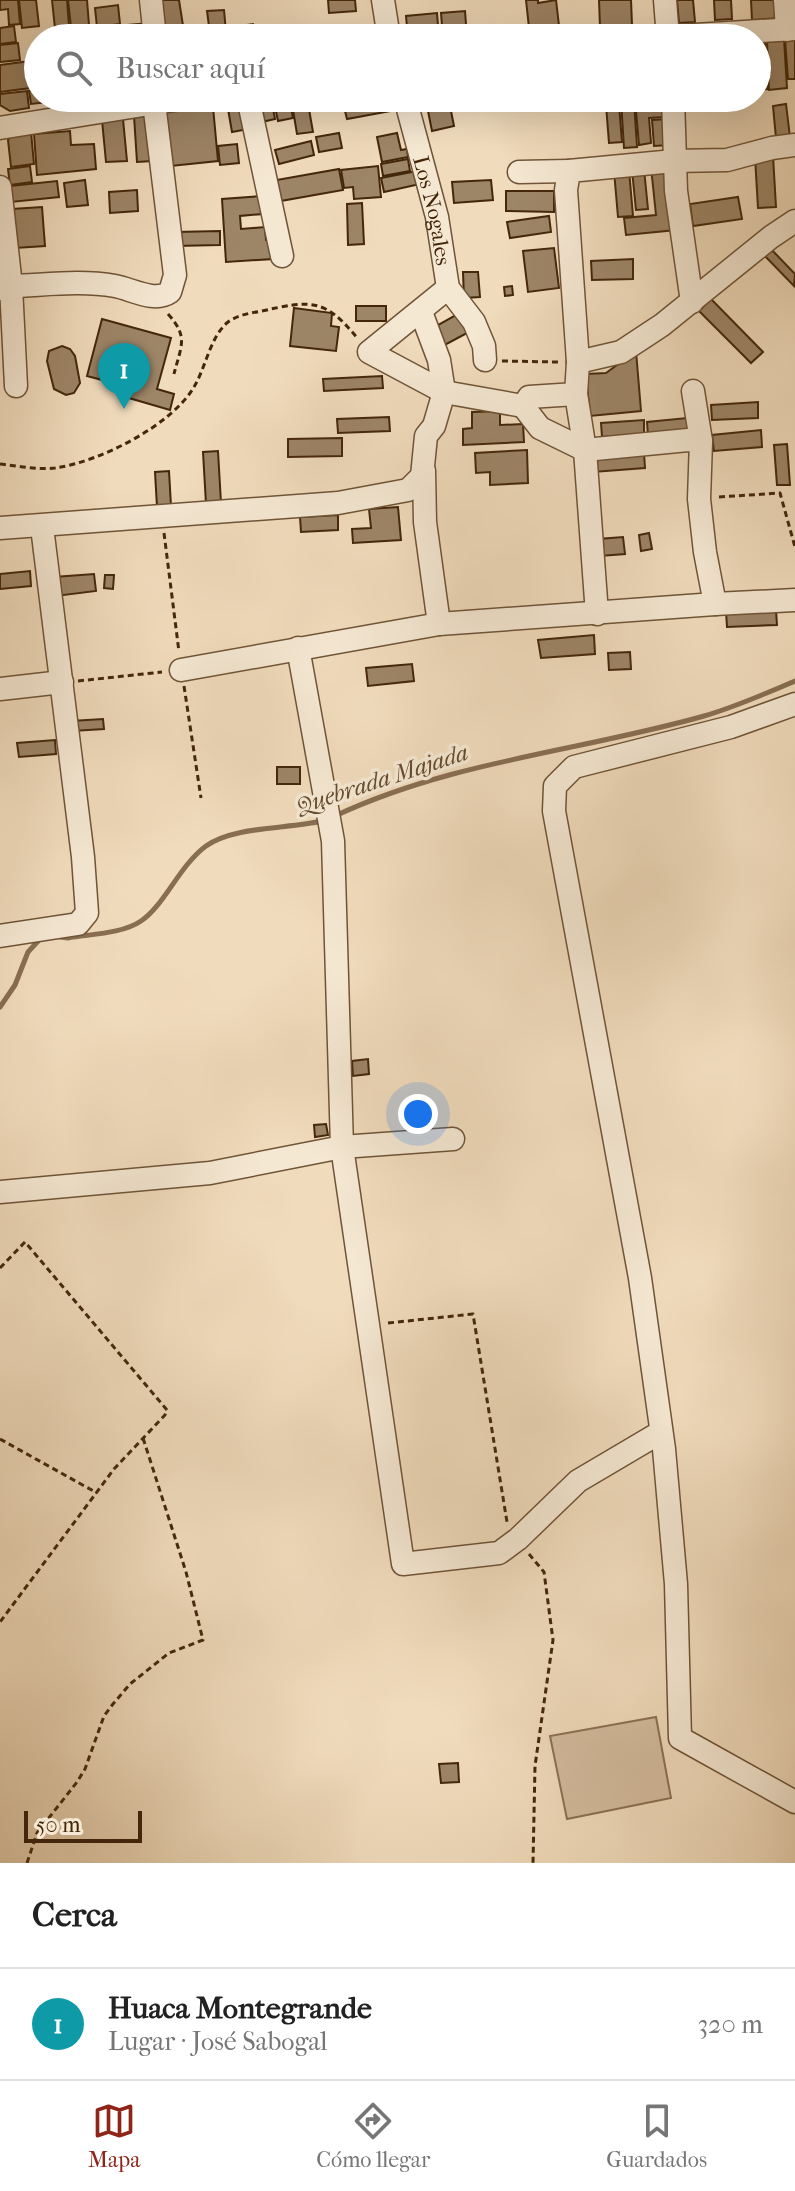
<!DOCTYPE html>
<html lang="es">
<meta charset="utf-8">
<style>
body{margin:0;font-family:"IM FELL French Canon",serif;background:#f6f6f6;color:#222}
.scale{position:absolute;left:24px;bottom:20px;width:118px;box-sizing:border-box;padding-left:8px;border:4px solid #44270b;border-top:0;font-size:22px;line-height:28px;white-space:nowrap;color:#44270b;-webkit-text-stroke:6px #f5e8d3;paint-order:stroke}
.you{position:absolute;left:418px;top:1114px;width:28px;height:28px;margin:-20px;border:6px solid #fff;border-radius:50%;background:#1a73e8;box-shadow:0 0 0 12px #1a73e833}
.badge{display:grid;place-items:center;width:52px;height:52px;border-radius:50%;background:#8f2418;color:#fff;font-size:26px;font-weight:700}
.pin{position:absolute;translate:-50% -66px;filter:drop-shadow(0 2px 4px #0008)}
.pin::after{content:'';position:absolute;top:42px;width:28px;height:24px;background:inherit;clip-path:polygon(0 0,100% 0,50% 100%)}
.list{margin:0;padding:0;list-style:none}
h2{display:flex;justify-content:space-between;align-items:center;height:104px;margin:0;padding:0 32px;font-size:34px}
h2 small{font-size:26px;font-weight:400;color:#767676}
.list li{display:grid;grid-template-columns:52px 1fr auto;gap:24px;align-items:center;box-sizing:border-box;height:112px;padding:0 32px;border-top:2px solid #e0e0e0}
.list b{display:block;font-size:30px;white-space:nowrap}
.list p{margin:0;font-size:26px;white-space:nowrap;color:#767676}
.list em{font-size:26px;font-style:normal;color:#767676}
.icon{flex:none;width:44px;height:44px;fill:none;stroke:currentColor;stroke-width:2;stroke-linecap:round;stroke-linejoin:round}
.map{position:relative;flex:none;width:795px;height:1863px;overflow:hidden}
.search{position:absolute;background:#fff;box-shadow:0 8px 32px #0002;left:24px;right:24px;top:24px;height:88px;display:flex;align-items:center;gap:20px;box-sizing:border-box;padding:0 28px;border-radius:44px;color:#767676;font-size:30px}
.sheet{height:216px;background:#fff}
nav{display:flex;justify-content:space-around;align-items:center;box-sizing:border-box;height:112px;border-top:2px solid #e0e0e0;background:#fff;font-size:22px;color:#767676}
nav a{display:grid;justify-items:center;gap:4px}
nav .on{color:#8f2418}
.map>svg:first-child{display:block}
.green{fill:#d3bc9e;stroke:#8c7254;stroke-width:2}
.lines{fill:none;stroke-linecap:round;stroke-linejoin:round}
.stream{stroke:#886e51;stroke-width:5}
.building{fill:#9d8567;stroke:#44270b;stroke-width:2}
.minor-casing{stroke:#6f5437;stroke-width:25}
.path{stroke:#44270b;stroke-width:3;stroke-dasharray:6 4;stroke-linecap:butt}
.minor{stroke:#f5e8d3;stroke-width:22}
.labels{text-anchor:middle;stroke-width:7;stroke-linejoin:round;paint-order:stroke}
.street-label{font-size:22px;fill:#44270b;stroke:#f5e8d3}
.water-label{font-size:24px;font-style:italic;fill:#664b2e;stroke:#f5e8d3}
</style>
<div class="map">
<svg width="795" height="1863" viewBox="0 0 795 1863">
<rect width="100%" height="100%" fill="#f0dbbc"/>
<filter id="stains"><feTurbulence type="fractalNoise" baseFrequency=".0025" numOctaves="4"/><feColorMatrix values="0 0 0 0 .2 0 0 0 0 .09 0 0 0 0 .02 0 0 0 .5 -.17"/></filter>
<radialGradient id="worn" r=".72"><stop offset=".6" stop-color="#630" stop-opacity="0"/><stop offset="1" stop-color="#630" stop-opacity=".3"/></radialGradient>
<!-- green -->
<polygon class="green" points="656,1717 671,1798 567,1819 550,1736"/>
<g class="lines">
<!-- stream -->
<g class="stream">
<path d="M335,816c117,-55 246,-65 369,-100 31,-9 61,-22 91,-35"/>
<path d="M60,937l8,1c22,-4 54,-4 73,-17 23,-15 38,-55 65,-75 28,-20 82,-17 116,-25"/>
<polyline points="0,1007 15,985 28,952 40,939"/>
</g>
</g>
<!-- building -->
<g class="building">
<polygon points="0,0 18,0 20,24 9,25 8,9 0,10"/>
<polygon points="19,0 36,0 39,26 22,28"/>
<polygon points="52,0 67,0 70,38 56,38"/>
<polygon points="68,0 87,0 89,25 71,27"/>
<polygon points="159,0 179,0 184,32 164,35"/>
<polygon points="328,0 355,0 356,11 329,13"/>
<polygon points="526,0 538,0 538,3 556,0 560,34 530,37"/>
<polygon points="599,0 631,0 632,25 600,27"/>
<polygon points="677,0 693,0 695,22 679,23"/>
<polygon points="714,0 731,0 732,19 715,20"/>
<polygon points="751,0 780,0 781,18 752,20"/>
<polygon points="118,5 120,24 97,27 95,8"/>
<polygon points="224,10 226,32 210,34 207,11"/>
<polygon points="465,11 467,38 443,38 441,13"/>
<polygon points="437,13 439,38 408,38 406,16"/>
<polygon points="149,23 151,38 129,38 128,25"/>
<polygon points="253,24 256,38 241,38 239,26"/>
<polygon points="14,26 16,42 0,44 0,28"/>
<polygon points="88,29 89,38 72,38 71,31"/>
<polygon points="784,39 787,88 769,90 767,41"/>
<polygon points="795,39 795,79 788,79 785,40"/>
<polygon points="765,41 767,65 758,65 757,42"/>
<polygon points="18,43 20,60 0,62 0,45"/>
<polygon points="38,60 38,87 0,92 0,65"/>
<polygon points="759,72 767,72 768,89 760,90"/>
<polygon points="38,90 38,98 49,98 50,102 31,104 29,91"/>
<polygon points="27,91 29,108 10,111 0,105 0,94"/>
<polygon points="77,98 105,98 105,101 77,104"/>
<polygon points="271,98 275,119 262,122 257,101"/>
<polygon points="273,98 289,98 293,118 278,121"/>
<polygon points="291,98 307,98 313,132 297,134"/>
<polygon points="308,98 332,98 334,107 310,111"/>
<polygon points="335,98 349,98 351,105 337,108"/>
<polygon points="425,98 443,98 445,106 428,110"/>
<polygon points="499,98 520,98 521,109 500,111"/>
<polygon points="665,98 666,117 649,118 651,143 639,145 635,100"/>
<polygon points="393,99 396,110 347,119 344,107"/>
<polygon points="634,100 637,147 624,148 621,101"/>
<polygon points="244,101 248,129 232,132 227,103"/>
<polygon points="619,104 622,142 609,143 606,105"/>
<polygon points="786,104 790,137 776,138 773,106"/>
<polygon points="450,106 454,126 432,131 428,111"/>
<polygon points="213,107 218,161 171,166 165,111"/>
<polygon points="149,115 152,161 137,162 134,116"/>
<polygon points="123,119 127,161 106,162 102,120"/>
<polygon points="668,119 670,145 654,146 652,120"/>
<polygon points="70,131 71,145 94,144 96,169 37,175 34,134"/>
<polygon points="31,132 34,164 11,167 8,140 12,135"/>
<polygon points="339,133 342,148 319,152 316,137"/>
<polygon points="397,133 401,150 407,149 408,157 382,162 377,137"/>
<polygon points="311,141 314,155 279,164 275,150"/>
<polygon points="237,144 239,163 220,165 218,146"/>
<polygon points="773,156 776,207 758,208 755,157"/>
<polygon points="408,159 410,171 383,176 381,164"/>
<polygon points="669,165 676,230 626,235 624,218 656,215 651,167"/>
<polygon points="30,166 32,182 10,185 8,169"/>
<polygon points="378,166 381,197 354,199 353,187 344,188 341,170"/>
<polygon points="339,169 343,190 275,202 271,181"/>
<polygon points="644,169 648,209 636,210 632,170"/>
<polygon points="629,170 633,216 618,217 614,171"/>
<polygon points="417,171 420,184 384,192 381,178"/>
<polygon points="85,180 88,205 67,207 64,183"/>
<polygon points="491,180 493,200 454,203 452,182"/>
<polygon points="57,181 59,197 11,202 10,186"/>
<polygon points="137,190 138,211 110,213 109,192"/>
<polygon points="506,191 554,191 554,212 506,211"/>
<polygon points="261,196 263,214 240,216 241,229 265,227 266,240 271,240 273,259 226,262 222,199"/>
<polygon points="738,197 742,219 693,226 690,204"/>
<polygon points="362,203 364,244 348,245 347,204"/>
<polygon points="42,207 45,246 15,248 12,209"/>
<polygon points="549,216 551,232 510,238 507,222"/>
<polygon points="220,231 220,245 175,246 175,232"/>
<polygon points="554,248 559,288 528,292 523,251"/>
<polygon points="770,248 795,274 794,286 763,254"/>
<polygon points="633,259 633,279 592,280 591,261"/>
<polygon points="463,272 478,272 480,297 464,298"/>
<polygon points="512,286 513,295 505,296 504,287"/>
<polygon points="711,299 763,352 751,363 699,311"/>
<rect x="356" y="306" width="30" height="15"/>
<polygon points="294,308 332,313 331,326 339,327 336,351 290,346"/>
<polygon points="458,314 467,333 443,346 433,328"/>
<polygon points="102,319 171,338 157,389 174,394 170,410 122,396 125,386 87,376"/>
<polygon points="62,346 70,349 75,356 80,383 74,393 66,395 54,389 47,361 49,351"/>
<polygon points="636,351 641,411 590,416 586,374 606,373"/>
<polygon points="382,376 383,388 324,391 323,379"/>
<polygon points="758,402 758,418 712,420 711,405"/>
<polygon points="500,411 500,425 523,424 524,442 463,445 463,429 472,428 472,412"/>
<polygon points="389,417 390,431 338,433 337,419"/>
<polygon points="687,418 688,431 648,435 647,422"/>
<polygon points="644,420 644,434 602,437 601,423"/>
<polygon points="761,430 762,447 714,451 712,435"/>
<polygon points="342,438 342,456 288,457 288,439"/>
<polygon points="787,444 790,485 777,485 774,445"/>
<polygon points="527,450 528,483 490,485 490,472 476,473 475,453"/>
<polygon points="218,451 221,503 206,504 203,452"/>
<polygon points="644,453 645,468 593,472 592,458"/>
<polygon points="169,471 171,506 157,507 155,472"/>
<polygon points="398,507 401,540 353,543 352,529 371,528 369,509"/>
<polygon points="338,515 338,530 301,532 300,517"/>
<polygon points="649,533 652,549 641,551 639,535"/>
<polygon points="623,537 625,554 600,556 598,539"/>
<polygon points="30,571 31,586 0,589 0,574"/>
<polygon points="94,574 96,591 56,596 54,577"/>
<polygon points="105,575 114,575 113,589 104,588"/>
<polygon points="776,610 777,625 727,627 726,611"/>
<polygon points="594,635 595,654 541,658 538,640"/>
<polygon points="630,652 631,669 609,670 608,653"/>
<polygon points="412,664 414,681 368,686 366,668"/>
<polygon points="103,719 104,729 72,731 71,721"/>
<polygon points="55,740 56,754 19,757 17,743"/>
<rect x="277" y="767" width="23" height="17"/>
<polygon points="368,1059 369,1074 353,1076 352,1061"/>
<polygon points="326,1124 328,1135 315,1137 314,1125"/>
<polygon points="458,1763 459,1782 441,1783 439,1764"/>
</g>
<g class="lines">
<defs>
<g id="minor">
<polyline points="151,0 155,38"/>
<polyline points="383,0 389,38"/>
<polyline points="665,0 668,38"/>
<polyline points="785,0 787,30"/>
<polyline points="646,38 795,29"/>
<polyline points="248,98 282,256"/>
<path id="s1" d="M405,98l32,119 11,71 26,34 10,24 1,14"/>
<polyline points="673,98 676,191 692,302"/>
<polyline points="0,128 187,98"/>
<polyline points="519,172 569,171"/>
<polyline points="0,187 11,286 16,386"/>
<polyline points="448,288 369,352 444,392 523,406 529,397 576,394 578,362 566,190 569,171 674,161 727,160 772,148 795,145"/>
<path d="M0,289l11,-3c34,-1 70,-6 104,0 17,3 39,17 55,6l5,-17 -21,-172"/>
<polyline points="578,362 621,352 662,325 771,237 795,221"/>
<polyline points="693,391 701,441 699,499 705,552 715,604 795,600"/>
<polyline points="576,394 585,450 597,614"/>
<polyline points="523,406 540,428 585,450 688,440 701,441"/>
<polyline points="424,471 425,522 439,624 715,604"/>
<polyline points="0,528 338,503 408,490 422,476 426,436 434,426 444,392 439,360 421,312"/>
<polyline points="298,648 333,841 342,1147 403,1564 499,1553 518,1539 578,1481 661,1432"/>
<polyline points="181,670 439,624"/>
<polyline points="0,689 62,682"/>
<polyline points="795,704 731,727 574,767 555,786 554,811 640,1278 664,1449 676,1584 680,1738 795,1802"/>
<polyline points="0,936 78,924 87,913 83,857 42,527"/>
<polyline points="0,1192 210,1173 342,1147 453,1139"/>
</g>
</defs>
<!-- minor casing -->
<use href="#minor" class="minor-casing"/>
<!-- path -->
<g class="path">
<path d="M168,314c21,23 13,32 6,60"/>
<polyline points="502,361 558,362"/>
<path d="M0,464c18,2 37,6 55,4 44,-6 116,-42 139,-81 12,-20 16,-50 34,-65 10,-7 22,-9 34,-11 49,-11 63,-13 96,28"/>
<polyline points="719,497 780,493 795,547"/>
<polyline points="164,533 179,652"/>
<polyline points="78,681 162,672"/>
<polyline points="184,686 201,798"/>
<polyline points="0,1268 25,1242 167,1410 165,1415 114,1469 0,1622"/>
<polyline points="388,1323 473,1314 507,1522"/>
<polyline points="0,1439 97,1493"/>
<polyline points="529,1554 544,1572 553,1640 535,1766 533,1863"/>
<polyline points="27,1863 37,1833 77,1782 85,1769 104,1716 113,1704 130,1684 169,1653 203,1640 186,1572 143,1438"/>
</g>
<!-- minor -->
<use href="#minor" class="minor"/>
</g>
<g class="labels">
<!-- street labels -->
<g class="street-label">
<text dy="8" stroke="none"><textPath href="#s1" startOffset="116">Los Nogales</textPath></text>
</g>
<!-- water labels -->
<g class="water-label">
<text transform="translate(382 779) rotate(-18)" y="8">Quebrada Majada</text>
</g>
</g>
<rect width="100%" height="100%" filter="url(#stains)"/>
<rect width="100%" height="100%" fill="url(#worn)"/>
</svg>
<div class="scale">50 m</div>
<div class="you"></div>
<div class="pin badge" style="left:124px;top:409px;background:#0f9aa8">1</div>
<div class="search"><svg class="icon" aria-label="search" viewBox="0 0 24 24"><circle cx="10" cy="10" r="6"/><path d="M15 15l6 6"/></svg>Buscar aquí</div>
</div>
<section class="sheet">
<h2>Cerca<small></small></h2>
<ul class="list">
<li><span class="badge" style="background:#0f9aa8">1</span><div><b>Huaca Montegrande</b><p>Lugar · José Sabogal</p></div><em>320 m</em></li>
</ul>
</section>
<nav>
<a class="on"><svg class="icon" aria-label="map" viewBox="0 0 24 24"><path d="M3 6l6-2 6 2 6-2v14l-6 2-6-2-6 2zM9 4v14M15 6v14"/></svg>Mapa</a>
<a><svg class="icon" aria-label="directions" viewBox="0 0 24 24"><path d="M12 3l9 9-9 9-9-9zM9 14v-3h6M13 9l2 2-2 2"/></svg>Cómo llegar</a>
<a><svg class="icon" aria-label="saved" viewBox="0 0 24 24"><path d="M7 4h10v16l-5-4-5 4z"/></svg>Guardados</a>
</nav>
